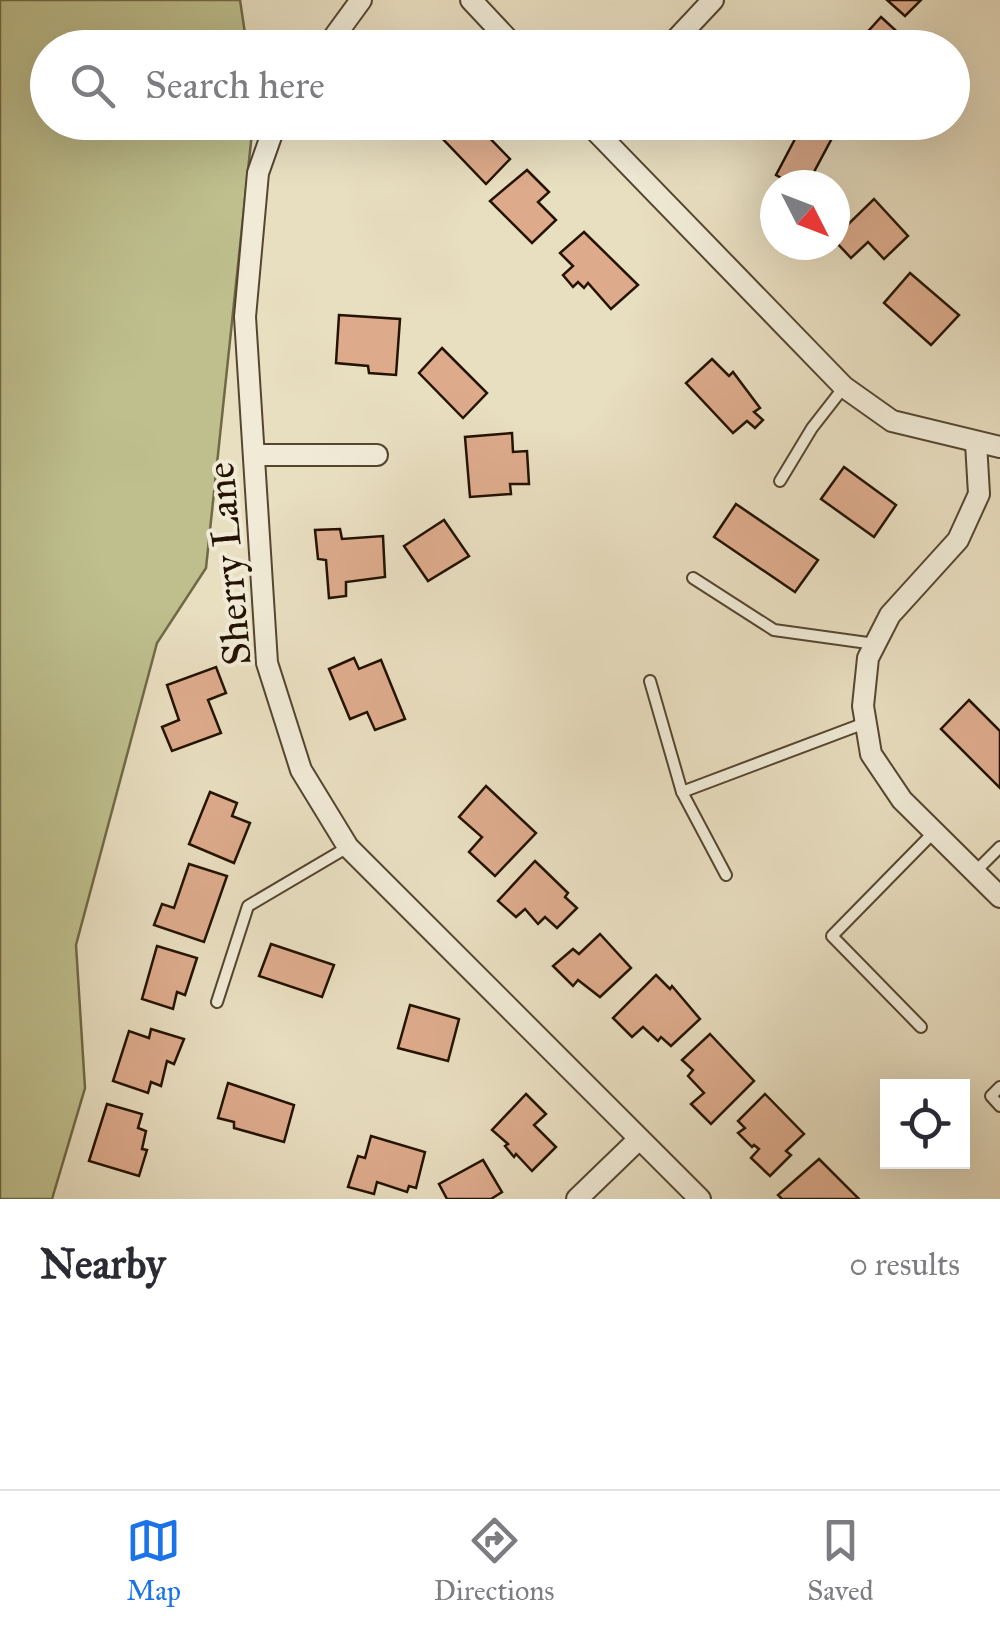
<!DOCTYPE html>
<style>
body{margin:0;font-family:"IM FELL Great Primer",serif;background:#f2f2f3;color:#2b2b33}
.controls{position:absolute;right:30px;bottom:30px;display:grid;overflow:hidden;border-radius:0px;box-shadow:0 10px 40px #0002}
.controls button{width:90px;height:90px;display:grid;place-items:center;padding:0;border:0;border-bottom:2px solid #e1e1e2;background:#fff;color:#2b2b33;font:50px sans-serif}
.compass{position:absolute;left:760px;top:170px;width:90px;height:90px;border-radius:50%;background:#fff;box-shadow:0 10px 40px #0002;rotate:132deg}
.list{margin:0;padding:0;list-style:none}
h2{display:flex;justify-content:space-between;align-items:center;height:130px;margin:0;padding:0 40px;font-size:42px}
h2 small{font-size:32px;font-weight:400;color:#7c7c81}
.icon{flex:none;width:55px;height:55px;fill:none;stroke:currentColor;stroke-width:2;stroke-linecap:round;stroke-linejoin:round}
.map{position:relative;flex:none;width:1000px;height:1199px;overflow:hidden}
.search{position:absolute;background:#fff;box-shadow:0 10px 40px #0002;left:30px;right:30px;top:30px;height:110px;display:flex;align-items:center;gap:25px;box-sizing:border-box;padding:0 35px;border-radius:55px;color:#7c7c81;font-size:38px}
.sheet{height:290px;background:#fff}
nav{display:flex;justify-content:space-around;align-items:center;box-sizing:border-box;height:140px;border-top:2px solid #e1e1e2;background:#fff;font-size:28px;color:#7c7c81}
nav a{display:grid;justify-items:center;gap:5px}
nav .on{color:#1a73e8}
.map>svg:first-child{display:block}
.green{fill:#bebf8d;stroke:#716946;stroke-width:2.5}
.building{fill:#ddab8c;stroke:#241300;stroke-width:2.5}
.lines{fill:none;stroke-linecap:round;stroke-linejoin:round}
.lane-casing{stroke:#554630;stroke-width:14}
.street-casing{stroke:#554630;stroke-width:24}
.lane{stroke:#f0ead6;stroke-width:10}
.street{stroke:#f0ead6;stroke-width:20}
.labels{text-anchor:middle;stroke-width:8;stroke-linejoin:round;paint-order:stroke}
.street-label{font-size:40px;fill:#241300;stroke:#f0ead6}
</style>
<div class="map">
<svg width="1000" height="1199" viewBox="0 0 1000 1199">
<rect width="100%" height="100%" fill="#e8dec0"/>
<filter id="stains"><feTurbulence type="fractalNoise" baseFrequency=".002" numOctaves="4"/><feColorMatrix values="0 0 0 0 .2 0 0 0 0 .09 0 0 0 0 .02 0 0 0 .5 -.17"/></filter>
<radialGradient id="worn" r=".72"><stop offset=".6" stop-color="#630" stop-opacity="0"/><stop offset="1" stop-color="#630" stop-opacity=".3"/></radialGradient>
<!-- green -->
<polygon class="green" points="0,0 240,0 247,47 48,48 48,122 253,123 206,568 157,643 76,945 85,1088 52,1199 0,1199"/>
<!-- building -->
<g class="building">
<polygon points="887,0 921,0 905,16"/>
<polygon points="881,17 904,38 895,48 853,48"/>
<polygon points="452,122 474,122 510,159 486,184 439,135"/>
<polygon points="804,122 839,125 807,185 794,185 776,175"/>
<polygon points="527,170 549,192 538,202 556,220 532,243 490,201"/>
<polygon points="874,199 908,236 884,259 868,242 851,258 835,241 835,237"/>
<polygon points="584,232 638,285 611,309 588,283 584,288 578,282 573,287 563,275 573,266 560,253"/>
<polygon points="910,273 959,315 931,345 884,303"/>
<polygon points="339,315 400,319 396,375 369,373 368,366 336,363"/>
<polygon points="442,348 487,393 463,418 419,373"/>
<polygon points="712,359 729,376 733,372 760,408 754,412 763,420 755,428 747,421 733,433 686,383"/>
<polygon points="512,433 513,452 527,451 529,484 510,484 511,494 470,497 465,437"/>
<polygon points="844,467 896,505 874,537 821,499"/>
<polygon points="736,504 818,560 795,592 714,537"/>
<polygon points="444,520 469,556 428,581 404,546"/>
<polygon points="340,529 342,539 383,536 385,577 346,582 346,596 329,598 326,560 318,559 315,530"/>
<polygon points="354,658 359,669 381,660 405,719 375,730 367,712 350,719 329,669"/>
<polygon points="216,667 226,693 208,700 221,733 172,751 162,727 179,720 167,685"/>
<polygon points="969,700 1000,731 1000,788 941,729"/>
<polygon points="486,786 536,833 495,876 469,852 482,837 459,817"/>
<polygon points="210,792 237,803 232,816 250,823 234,863 189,844"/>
<polygon points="535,861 568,893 565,897 577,908 557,928 545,917 538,924 525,909 516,917 498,901"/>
<polygon points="189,864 227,876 204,942 154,925 162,904 174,908"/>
<polygon points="600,934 631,968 600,997 578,980 573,986 553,966 573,949 579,954"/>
<polygon points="271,944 334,965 322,997 259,976"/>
<polygon points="157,946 197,958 185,995 177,992 173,1009 142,999"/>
<polygon points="656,975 670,989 672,986 700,1019 671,1046 661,1037 658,1041 643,1027 632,1037 613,1018"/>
<polygon points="410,1005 459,1019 448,1061 398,1048"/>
<polygon points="151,1029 184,1039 174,1064 167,1061 161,1086 151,1082 148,1093 113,1081 129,1031 149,1038"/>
<polygon points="710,1034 754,1081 711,1124 691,1104 704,1093 688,1076 693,1070 682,1060"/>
<polygon points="228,1083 294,1105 284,1142 234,1128 234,1122 218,1118"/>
<polygon points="526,1094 546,1114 534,1125 556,1147 532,1171 516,1154 514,1157 505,1146 508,1144 492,1130"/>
<polygon points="765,1094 804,1134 786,1151 791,1155 770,1176 751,1158 759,1149 754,1145 752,1147 738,1133 745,1128 738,1121"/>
<polygon points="107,1104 142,1114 138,1128 146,1131 142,1149 147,1150 139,1176 89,1161"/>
<polygon points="371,1136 425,1152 416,1188 409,1186 407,1192 377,1182 374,1194 348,1187 358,1156 365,1158"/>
<polygon points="819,1159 859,1199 782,1199 778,1195"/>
<polygon points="483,1160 502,1192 491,1199 447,1199 439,1184"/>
</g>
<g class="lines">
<defs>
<g id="lane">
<polyline points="780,481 812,428 844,387"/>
<polyline points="693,578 774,630 875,644"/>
<polyline points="650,681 682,792"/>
<polyline points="975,872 1000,847"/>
<polyline points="726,875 682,792 865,723"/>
<polyline points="217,1002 248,906 348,847"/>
<polyline points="921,1027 832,936 934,832"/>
<polyline points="1000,1087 991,1096 1000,1106"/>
</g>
<g id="street">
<polyline points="471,0 516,48"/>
<polyline points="326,48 361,0"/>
<polyline points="668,48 713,0"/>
<polyline points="276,122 258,173 245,317 267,663 301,770 348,847 700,1199"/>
<polyline points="587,122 844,387 892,421 1000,447"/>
<polyline points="976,443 979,494 958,540 890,615 868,658 863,706 871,754 902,800 1000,897"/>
<polyline points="254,455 377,455"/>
<polyline points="577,1199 638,1140"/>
</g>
</defs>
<!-- lane casing -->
<use href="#lane" class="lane-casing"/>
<!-- street casing -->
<use href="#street" class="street-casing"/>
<!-- lane -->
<use href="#lane" class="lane"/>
<!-- street -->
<use href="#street" class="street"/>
</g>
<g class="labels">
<!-- street labels -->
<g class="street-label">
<text transform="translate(228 564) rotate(-95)" y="14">Sherry Lane</text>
</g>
</g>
<rect width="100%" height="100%" filter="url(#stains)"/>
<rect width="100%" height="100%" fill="url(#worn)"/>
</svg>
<div class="controls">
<button><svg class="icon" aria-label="locate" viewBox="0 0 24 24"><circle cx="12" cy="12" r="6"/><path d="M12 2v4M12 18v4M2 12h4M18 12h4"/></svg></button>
</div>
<svg class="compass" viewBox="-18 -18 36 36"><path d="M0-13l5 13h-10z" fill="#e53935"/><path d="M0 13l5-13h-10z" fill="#7c7c81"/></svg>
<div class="search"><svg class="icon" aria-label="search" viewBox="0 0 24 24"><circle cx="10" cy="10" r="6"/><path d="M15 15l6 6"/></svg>Search here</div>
</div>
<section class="sheet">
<h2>Nearby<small>0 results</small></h2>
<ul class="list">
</ul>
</section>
<nav>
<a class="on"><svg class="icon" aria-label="map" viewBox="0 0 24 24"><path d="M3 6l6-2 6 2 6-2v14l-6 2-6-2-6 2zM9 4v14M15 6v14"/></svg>Map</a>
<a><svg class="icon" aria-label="directions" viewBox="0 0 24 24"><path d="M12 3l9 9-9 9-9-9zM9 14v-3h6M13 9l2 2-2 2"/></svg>Directions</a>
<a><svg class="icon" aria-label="saved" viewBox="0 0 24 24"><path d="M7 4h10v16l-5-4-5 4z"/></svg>Saved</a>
</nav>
